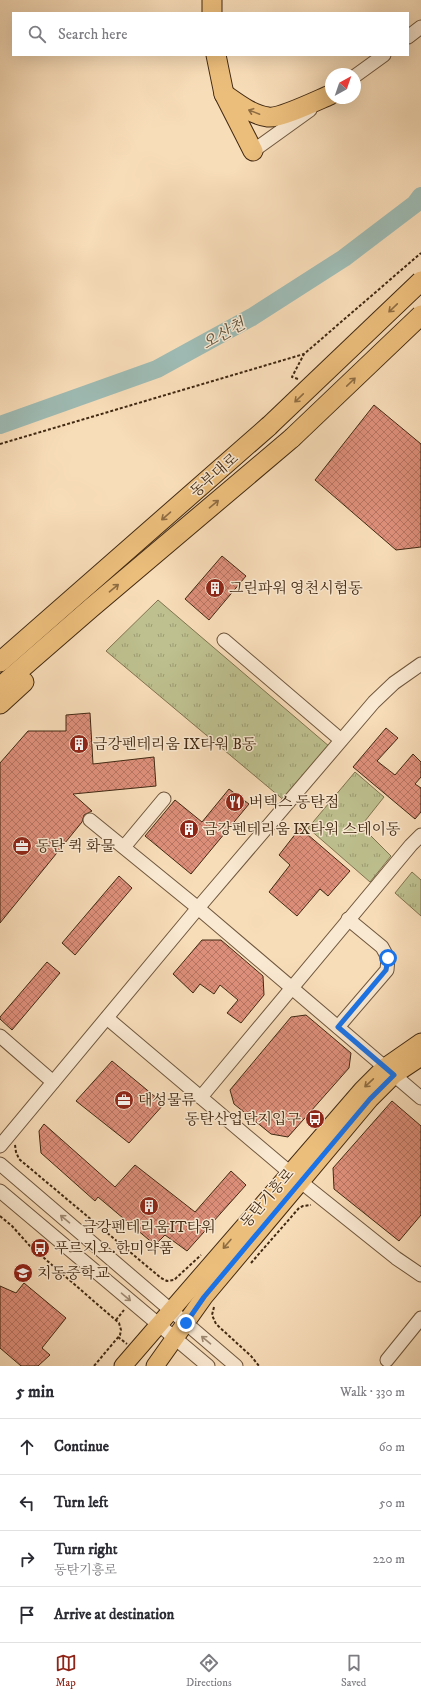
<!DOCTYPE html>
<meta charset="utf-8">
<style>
body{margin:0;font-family:"IM FELL DW Pica","Noto Serif KR",serif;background:#f7f7f7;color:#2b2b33}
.compass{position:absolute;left:325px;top:68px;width:36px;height:36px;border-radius:50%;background:#fff;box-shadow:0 4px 16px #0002;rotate:40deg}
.stop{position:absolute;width:12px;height:12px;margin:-9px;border:3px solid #1a73e8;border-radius:50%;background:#fff}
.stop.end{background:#1a73e8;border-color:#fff;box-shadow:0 1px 4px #0008}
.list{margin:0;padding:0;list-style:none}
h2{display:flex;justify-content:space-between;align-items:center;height:52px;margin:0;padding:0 16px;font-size:17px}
h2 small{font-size:13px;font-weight:400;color:#7c7c81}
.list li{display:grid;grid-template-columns:26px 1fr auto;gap:12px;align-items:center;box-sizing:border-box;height:56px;padding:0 16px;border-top:1px solid #e1e1e2}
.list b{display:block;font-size:15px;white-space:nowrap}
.list p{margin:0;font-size:13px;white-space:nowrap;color:#7c7c81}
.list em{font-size:13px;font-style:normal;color:#7c7c81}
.icon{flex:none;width:22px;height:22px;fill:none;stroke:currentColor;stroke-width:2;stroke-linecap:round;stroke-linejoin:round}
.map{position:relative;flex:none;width:421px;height:1366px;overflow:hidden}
.search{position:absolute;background:#fff;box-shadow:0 4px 16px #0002;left:12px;right:12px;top:12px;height:44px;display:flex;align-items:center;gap:10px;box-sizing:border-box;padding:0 14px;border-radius:0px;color:#7c7c81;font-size:15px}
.sheet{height:276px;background:#fff}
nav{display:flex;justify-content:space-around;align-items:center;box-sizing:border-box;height:56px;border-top:1px solid #e1e1e2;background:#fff;font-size:11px;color:#7c7c81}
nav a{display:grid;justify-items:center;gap:2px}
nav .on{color:#8f2418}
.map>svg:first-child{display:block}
.grass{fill:url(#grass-tufts);stroke:#807450}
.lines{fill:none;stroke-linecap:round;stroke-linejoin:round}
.river{stroke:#9ebbb4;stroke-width:18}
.building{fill:url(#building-cross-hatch);stroke:#412912}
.minor-casing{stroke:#6f563c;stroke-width:15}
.major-casing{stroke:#412912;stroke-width:19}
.highway-casing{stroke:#412912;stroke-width:21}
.path{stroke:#412912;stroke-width:2;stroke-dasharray:3 2;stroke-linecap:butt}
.minor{stroke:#fae9d2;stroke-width:13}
.major{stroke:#ecbe7c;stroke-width:17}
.highway{stroke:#ecbe7c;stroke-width:19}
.highway-bridge-casing{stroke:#412912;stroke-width:21;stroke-linecap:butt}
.highway-bridge{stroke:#ecbe7c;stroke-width:19}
.oneway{stroke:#8e6c42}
.oneway2{stroke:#9e8972}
.route{stroke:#1a73e8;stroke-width:5}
.labels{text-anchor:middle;stroke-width:3;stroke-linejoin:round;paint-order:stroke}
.street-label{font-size:15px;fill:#412912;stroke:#fae9d2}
.poi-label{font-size:15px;fill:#412912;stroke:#fae9d2;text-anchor:start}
.water-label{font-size:16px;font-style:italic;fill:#584e3a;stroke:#fae9d2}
</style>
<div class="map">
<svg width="421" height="1366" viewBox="0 0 421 1366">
<defs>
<pattern id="grass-tufts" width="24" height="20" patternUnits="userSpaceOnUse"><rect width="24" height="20" fill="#bec08f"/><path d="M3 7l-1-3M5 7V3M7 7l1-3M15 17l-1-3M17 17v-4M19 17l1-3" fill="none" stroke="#9c9c73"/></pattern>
<pattern id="building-cross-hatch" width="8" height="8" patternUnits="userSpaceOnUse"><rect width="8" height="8" fill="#de8f7b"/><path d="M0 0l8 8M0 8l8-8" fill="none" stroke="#b67563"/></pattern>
</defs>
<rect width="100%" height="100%" fill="#f8ddb9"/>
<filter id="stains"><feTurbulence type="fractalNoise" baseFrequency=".005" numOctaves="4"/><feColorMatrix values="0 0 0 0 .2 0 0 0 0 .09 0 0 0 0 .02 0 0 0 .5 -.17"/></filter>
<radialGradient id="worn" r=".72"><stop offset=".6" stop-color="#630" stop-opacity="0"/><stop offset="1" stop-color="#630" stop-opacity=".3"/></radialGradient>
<!-- grass -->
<g class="grass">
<polygon points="158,600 330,747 286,802 106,651"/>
<polygon points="355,772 384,797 361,826 391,856 370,882 308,828"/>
<polygon points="412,872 421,880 421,916 395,893"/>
</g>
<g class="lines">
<!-- river -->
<polyline class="river" points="0,425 157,369 252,317 344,258 415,204 421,196"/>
</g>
<!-- building -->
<g class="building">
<polygon points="374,405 421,444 421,547 396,550 315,480"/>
<polygon points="222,556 246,576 209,620 185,599"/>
<polygon points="90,713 93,764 154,757 156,786 73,794 92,811 84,815 82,822 0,923 0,763 28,731 66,731 66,715"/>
<polygon points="386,728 398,738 377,761 395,775 413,754 421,762 421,777 415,784 421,788 421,812 415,819 353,767"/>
<polygon points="229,789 249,804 191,874 145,836 175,800 202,822"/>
<polygon points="300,828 350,871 328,896 320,889 297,916 269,892 290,865 279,855"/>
<polygon points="119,876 132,888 75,955 62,943"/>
<polygon points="202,940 221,940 263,976 264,995 241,1023 227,1013 238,1000 220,985 214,994 200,984 193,993 173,974"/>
<polygon points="47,962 60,973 12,1030 0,1019 0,1017"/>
<polygon points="306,1015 351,1053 349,1068 288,1137 271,1134 234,1104 230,1090 291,1017"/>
<polygon points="112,1061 164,1104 129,1143 76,1101"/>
<polygon points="392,1101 421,1126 421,1215 399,1241 334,1189 333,1168"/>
<polygon points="44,1124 115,1187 135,1165 195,1212 231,1171 246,1185 187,1251 165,1235 155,1245 98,1197 95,1201 41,1153 39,1131"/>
<polygon points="24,1283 66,1318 42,1348 50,1355 38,1366 21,1366 0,1348 0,1286 16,1293"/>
</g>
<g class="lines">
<defs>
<g id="minor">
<polyline points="408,37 421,27"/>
<polyline points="355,76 384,55"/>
<polyline points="253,151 310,110"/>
<polyline points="224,640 341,740"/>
<polyline points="90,820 198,908 421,1098"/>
<polyline points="124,847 164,799"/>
<polyline points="107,1018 301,1182 396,1258 421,1275"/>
<polyline points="338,1027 387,970 388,958 382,947 348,919"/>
<polyline points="0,1036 53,1082"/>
<polyline points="201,1097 411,845 421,835"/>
<polyline points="0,1146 198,908 374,702 394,683 421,664"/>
<polyline points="0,1164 236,1366"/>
<polyline points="0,1191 208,1366"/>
<polyline points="387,1360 421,1318"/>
</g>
<g id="major">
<polyline points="123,1366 362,1090 385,1067 421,1042"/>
<polyline points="155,1366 204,1297 370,1099 394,1075 421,1057"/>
</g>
<g id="highway">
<polyline points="212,13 212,0"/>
<polyline points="216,55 224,94 253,151"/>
<path d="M224,94c13,9 28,21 44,23 11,2 50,-17 62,-22"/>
<polyline points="0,662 269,426"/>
<polyline points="0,687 91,608 292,438"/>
<polyline points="0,704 24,682"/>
</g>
</defs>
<!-- minor casing -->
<use href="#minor" class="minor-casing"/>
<!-- major casing -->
<use href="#major" class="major-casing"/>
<!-- highway casing -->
<use href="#highway" class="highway-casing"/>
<!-- path -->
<g class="path">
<polyline points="298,379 292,377 304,354 421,253"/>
<polyline points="0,444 304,354"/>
<polyline points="15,1145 16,1152 19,1159 161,1278 167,1281 174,1280 201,1255"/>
<polyline points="0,1216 12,1226 29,1245 119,1323 121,1330 120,1335 94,1366"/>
<polyline points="251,1263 299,1208 303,1206 311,1205"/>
<polyline points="214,1307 212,1315 216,1324 251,1356 259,1366"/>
<polyline points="116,1320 124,1310"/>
<polyline points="118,1337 127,1344"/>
</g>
<!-- minor -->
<use href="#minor" class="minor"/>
<!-- major -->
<use href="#major" class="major"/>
<!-- highway -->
<use href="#highway" class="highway"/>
<defs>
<g id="highway-bridge">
<polyline points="269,426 421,281"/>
<polyline points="292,438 421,315"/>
</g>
</defs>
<!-- highway-bridge casing -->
<use href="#highway-bridge" class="highway-bridge-casing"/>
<!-- highway-bridge -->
<use href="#highway-bridge" class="highway-bridge"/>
</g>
<!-- one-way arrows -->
<defs><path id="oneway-shaft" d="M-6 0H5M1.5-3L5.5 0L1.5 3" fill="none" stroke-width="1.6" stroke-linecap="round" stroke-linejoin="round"/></defs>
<g class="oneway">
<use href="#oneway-shaft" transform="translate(254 112) rotate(-159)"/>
<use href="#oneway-shaft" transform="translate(393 308) rotate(136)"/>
<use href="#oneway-shaft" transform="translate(351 382) rotate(-44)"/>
<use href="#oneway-shaft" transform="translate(299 398) rotate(136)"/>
<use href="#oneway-shaft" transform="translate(214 504) rotate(-40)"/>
<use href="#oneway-shaft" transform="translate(166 516) rotate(139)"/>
<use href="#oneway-shaft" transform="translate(114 588) rotate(-40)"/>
<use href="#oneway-shaft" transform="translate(369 1083) rotate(137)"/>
<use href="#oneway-shaft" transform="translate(227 1244) rotate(131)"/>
</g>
<g class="oneway2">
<use href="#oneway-shaft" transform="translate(65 1219) rotate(-140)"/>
<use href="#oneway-shaft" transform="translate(126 1297) rotate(40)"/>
<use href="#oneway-shaft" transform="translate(206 1340) rotate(-140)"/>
</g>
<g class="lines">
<!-- route -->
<polyline class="route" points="186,1323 204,1297 370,1099 394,1075 338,1027 386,970 388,958"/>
</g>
<!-- icons -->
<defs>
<symbol id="building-disc" viewBox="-11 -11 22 22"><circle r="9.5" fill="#8f2418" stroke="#fae9d2"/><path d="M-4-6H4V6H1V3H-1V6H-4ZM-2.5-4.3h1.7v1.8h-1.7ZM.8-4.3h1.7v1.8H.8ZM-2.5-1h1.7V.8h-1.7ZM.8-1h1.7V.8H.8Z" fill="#fff"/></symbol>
<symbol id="restaurant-disc" viewBox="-11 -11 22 22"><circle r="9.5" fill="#8f2418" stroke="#fae9d2"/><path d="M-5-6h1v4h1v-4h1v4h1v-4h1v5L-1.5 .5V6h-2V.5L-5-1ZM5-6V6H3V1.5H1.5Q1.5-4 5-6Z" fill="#fff"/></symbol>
<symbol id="office-disc" viewBox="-11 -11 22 22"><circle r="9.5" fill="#8f2418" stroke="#fae9d2"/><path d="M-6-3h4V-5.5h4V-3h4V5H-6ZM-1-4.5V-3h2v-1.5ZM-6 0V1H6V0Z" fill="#fff"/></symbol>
<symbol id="bus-disc" viewBox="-11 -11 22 22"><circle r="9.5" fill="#8f2418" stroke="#fae9d2"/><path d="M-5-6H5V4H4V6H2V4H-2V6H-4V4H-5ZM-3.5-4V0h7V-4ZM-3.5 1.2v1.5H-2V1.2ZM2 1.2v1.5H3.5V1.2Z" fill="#fff"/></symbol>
<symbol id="school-disc" viewBox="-11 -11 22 22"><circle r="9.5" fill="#8f2418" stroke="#fae9d2"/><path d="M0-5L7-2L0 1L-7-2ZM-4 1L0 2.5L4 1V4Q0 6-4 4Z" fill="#fff"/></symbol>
</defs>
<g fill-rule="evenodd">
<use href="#building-disc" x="204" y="577" width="22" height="22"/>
<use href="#building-disc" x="68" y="733" width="22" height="22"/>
<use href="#restaurant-disc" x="224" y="791" width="22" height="22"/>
<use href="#building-disc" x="178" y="818" width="22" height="22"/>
<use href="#office-disc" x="11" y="835" width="22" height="22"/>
<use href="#office-disc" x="113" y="1089" width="22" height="22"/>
<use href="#bus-disc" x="304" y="1108" width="22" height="22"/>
<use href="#building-disc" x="138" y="1195" width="22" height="22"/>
<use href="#bus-disc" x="29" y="1237" width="22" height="22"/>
<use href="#school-disc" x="12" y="1262" width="22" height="22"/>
</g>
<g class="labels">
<!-- street labels -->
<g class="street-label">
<text transform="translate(214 475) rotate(-41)" y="5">동부대로</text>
<text transform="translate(267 1198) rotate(-49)" y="5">동탄기흥로</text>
</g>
<!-- poi labels -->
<g class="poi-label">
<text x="229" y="593">그린파워 영천시험동</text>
<text x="93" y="749">금강펜테리움 IX타워 B동</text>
<text x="249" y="807">버텍스 동탄점</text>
<text x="203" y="834">금강펜테리움 IX타워 스테이동</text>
<text x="36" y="851">동탄 퀵 화물</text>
<text x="138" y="1105">대성물류</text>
<text x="301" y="1124" text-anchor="end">동탄산업단지입구</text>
<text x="149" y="1232" text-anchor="middle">금강펜테리움IT타워</text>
<text x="54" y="1253">푸르지오.한미약품</text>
<text x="37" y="1278">치동중학교</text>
</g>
<!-- water labels -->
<g class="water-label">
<text transform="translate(223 333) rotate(-29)" y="6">오산천</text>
</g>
</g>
<rect width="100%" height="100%" filter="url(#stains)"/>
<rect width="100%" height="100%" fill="url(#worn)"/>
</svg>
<svg class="compass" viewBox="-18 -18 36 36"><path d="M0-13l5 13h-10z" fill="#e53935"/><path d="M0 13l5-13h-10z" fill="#7c7c81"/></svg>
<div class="stop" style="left:388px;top:958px"></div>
<div class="stop end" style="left:186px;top:1323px"></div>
<div class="search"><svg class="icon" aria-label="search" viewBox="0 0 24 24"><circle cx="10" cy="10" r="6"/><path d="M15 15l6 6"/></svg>Search here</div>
</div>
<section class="sheet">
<h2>5 min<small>Walk · 330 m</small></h2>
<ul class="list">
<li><svg class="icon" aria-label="ahead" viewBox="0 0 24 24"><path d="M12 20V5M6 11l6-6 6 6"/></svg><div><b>Continue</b></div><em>60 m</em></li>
<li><svg class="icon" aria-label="left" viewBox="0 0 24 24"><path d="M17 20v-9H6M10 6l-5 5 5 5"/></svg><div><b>Turn left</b></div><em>50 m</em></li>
<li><svg class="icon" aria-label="right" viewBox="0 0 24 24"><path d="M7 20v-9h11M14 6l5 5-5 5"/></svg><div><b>Turn right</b><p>동탄기흥로</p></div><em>220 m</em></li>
<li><svg class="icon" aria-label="arrive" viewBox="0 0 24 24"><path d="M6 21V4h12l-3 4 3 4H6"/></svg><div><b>Arrive at destination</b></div></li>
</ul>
</section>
<nav>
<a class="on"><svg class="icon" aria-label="map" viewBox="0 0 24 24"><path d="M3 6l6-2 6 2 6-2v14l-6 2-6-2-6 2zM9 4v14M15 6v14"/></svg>Map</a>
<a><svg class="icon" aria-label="directions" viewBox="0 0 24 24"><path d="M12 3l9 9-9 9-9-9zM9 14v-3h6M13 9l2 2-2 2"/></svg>Directions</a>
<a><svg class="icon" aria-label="saved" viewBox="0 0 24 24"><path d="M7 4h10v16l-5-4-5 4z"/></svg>Saved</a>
</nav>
